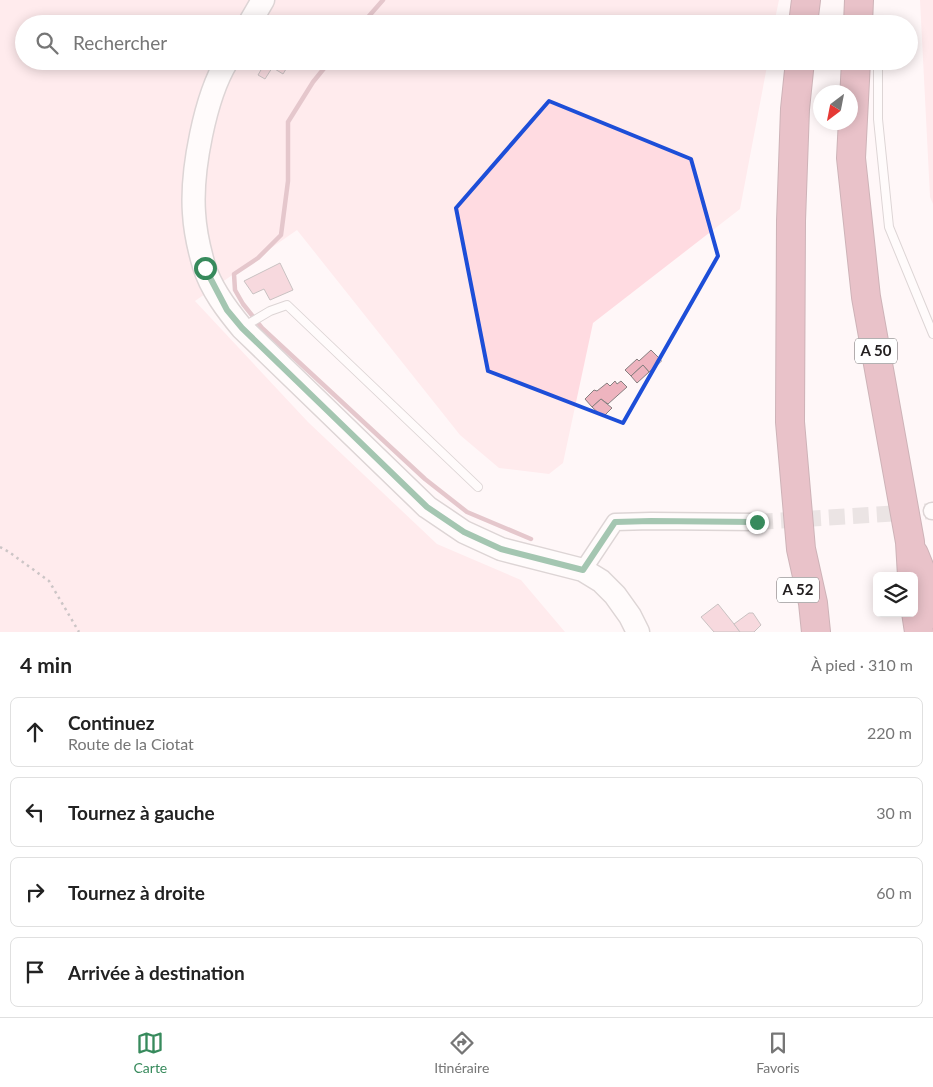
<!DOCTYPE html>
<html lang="fr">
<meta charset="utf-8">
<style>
body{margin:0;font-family:Lato,sans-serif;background:#f2f2f2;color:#222}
.controls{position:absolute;right:15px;bottom:15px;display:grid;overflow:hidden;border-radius:8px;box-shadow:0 2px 12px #0003}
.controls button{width:45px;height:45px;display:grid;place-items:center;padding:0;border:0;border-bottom:1px solid #e0e0e0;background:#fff;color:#222;font:25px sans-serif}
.compass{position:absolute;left:813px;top:85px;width:45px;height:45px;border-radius:50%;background:#fff;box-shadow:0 2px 12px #0003;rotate:212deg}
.stop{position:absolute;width:15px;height:15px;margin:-11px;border:4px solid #378a5c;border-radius:50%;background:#fff}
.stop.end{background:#378a5c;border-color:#fff;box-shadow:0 1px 5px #0008}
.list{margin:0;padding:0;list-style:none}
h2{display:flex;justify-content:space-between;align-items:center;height:65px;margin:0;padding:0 20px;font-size:21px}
h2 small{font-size:16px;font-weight:400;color:#767676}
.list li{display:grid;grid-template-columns:32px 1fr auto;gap:15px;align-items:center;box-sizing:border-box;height:70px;margin:0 10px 10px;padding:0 10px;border:1px solid #e0e0e0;border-radius:8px}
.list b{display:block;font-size:19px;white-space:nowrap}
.list p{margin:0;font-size:16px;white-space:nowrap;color:#767676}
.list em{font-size:16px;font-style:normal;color:#767676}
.icon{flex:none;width:28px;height:28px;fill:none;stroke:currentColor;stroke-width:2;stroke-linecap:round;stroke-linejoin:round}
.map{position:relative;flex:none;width:933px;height:632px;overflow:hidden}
.search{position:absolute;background:#fff;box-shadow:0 2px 12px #0003;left:15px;right:15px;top:15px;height:55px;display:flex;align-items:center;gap:12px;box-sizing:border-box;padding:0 18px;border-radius:28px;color:#767676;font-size:19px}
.sheet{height:385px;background:#fff}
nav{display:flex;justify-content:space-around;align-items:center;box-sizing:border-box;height:70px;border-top:1px solid #e0e0e0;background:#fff;font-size:14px;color:#767676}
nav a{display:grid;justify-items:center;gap:2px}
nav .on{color:#378a5c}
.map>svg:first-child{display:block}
.green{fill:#ffdbe1}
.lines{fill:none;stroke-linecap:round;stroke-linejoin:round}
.stream{stroke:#c58d98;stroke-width:4.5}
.building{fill:#eeb4bf;stroke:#877f80}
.street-tunnel{stroke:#d3cccd;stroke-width:16;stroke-dasharray:16 8;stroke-linecap:butt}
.lane-casing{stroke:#b4abac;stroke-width:10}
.street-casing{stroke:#b4abac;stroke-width:19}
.secondary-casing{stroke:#b4abac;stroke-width:25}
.highway-casing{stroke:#925f6a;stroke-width:30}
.path{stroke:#8e8889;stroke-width:2.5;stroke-dasharray:2.5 4;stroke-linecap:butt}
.lane{stroke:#fff;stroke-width:8}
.street{stroke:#fff;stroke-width:16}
.secondary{stroke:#fff;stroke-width:22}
.highway{stroke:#ce8191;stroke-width:28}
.route{stroke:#378a5c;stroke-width:6}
.marked{fill:none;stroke:#1d4ed8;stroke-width:4;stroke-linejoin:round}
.labels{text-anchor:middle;stroke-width:4;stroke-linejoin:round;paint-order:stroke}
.shield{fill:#fff;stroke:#666364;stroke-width:1}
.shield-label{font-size:15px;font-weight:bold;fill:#242021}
</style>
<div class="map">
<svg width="933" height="632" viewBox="0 0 933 632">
<rect width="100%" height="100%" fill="#fff7f8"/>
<!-- green -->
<g class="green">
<polygon points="0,0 779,0 774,24 24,24 24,61 768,61 740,209 593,323 563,463 549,474 499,468 460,435 297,230 195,301 308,422 437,544 521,580 565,632 0,632"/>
<polygon points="920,0 933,0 933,204 930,197"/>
</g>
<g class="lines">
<!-- stream -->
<g class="stream">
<polyline points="362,24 383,0"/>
<polyline points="330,61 313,82 288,122 288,181 281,235 258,258 234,274 235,290 243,304 262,328 425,479 467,512 531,539"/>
</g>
</g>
<!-- building -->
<g class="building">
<polygon points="266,61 291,61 283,74 265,63"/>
<polygon points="265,63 272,68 265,79 258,75"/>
<polygon points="280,263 293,290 270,300 264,289 253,294 244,281"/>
<polygon points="651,350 662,361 649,372 643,365 631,376 625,370 637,359 639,361"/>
<polygon points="643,365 649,372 637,383 631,376"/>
<polygon points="615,381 617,384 621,381 627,387 608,404 601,399 592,407 585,399 594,390 597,391 607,383 610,386"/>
<polygon points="601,399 612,408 603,417 592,407"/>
<polygon points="718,604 734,624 740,632 714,632 701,617"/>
<polygon points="749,613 753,613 761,625 754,632 740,632 734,624"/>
</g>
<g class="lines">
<!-- street-tunnel -->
<polyline class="street-tunnel" points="757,522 932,511"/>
<defs>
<g id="lane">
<polyline points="878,61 878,119 889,227 933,334"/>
<polyline points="243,327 270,311 287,305 478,487"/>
</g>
<g id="street">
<polyline points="932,511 933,511"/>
<polyline points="583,570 615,522 651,521 757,522"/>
</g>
<g id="secondary">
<polyline points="249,24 263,0"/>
<path d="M227,61c-22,36 -36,110 -33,152 1,18 5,36 10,53 7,23 23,44 38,62l185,179 37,25 37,17 82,21 18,11 14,14 15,21 8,16"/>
</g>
<g id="highway">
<polyline points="803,24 806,0"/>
<polyline points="858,24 859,0"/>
<polyline points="800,61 795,109 791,221 790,422 801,549 813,603 816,632"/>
<polyline points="856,61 851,158 866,297 910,542 912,576"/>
<polyline points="914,554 928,589 933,614"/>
<polyline points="914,599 919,632"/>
</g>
</defs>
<!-- lane casing -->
<use href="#lane" class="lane-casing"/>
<!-- street casing -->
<use href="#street" class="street-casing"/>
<!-- secondary casing -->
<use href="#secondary" class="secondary-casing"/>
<!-- highway casing -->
<use href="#highway" class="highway-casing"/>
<!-- path -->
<polyline class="path" points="0,547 9,552 49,581 79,632"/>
<!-- lane -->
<use href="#lane" class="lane"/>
<!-- street -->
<use href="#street" class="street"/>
<!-- secondary -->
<use href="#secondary" class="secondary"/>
<!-- highway -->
<use href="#highway" class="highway"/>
</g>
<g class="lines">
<!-- route -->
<polyline class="route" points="205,268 227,310 242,328 427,507 464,532 501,549 583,570 615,522 651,521 757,522"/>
</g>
<!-- marked area -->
<path d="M0 0H933V632H0ZM549,101l142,58 27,97 -95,167 -135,-52 -32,-163z" fill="#fff7f8" fill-opacity=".55" fill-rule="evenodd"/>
<path class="marked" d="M549,101l142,58 27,97 -95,167 -135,-52 -32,-163z"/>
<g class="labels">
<!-- shield labels -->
<g class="shield">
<rect x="855" y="338.5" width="42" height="25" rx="4"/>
<rect x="777" y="577.5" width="42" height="25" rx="4"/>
</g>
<g class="shield-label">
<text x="876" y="356">A 50</text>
<text x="798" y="595">A 52</text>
</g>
</g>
</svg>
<div class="controls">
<button><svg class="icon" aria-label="layers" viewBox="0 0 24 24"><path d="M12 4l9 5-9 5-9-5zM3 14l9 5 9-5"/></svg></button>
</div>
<svg class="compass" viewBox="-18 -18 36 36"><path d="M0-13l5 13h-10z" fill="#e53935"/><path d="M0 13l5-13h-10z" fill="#767676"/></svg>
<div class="stop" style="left:205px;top:268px"></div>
<div class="stop end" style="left:757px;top:522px"></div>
<div class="search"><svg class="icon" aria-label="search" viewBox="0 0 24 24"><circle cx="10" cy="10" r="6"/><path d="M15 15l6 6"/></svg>Rechercher</div>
</div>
<section class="sheet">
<h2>4 min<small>À pied · 310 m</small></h2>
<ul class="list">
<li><svg class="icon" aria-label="ahead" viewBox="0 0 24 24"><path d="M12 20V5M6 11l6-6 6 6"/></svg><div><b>Continuez</b><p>Route de la Ciotat</p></div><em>220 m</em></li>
<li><svg class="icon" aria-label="left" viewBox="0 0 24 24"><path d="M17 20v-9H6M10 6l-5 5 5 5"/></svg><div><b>Tournez à gauche</b></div><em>30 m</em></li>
<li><svg class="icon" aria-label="right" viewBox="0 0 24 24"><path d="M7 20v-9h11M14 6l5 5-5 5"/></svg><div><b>Tournez à droite</b></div><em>60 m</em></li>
<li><svg class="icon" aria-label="arrive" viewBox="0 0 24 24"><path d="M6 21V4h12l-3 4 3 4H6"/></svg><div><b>Arrivée à destination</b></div></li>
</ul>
</section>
<nav>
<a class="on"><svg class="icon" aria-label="map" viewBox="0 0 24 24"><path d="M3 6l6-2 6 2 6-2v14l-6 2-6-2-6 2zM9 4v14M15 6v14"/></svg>Carte</a>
<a><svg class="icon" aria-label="directions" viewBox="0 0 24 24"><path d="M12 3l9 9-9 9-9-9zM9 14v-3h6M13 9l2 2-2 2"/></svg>Itinéraire</a>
<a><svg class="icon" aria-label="saved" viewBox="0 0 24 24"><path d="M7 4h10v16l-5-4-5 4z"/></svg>Favoris</a>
</nav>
